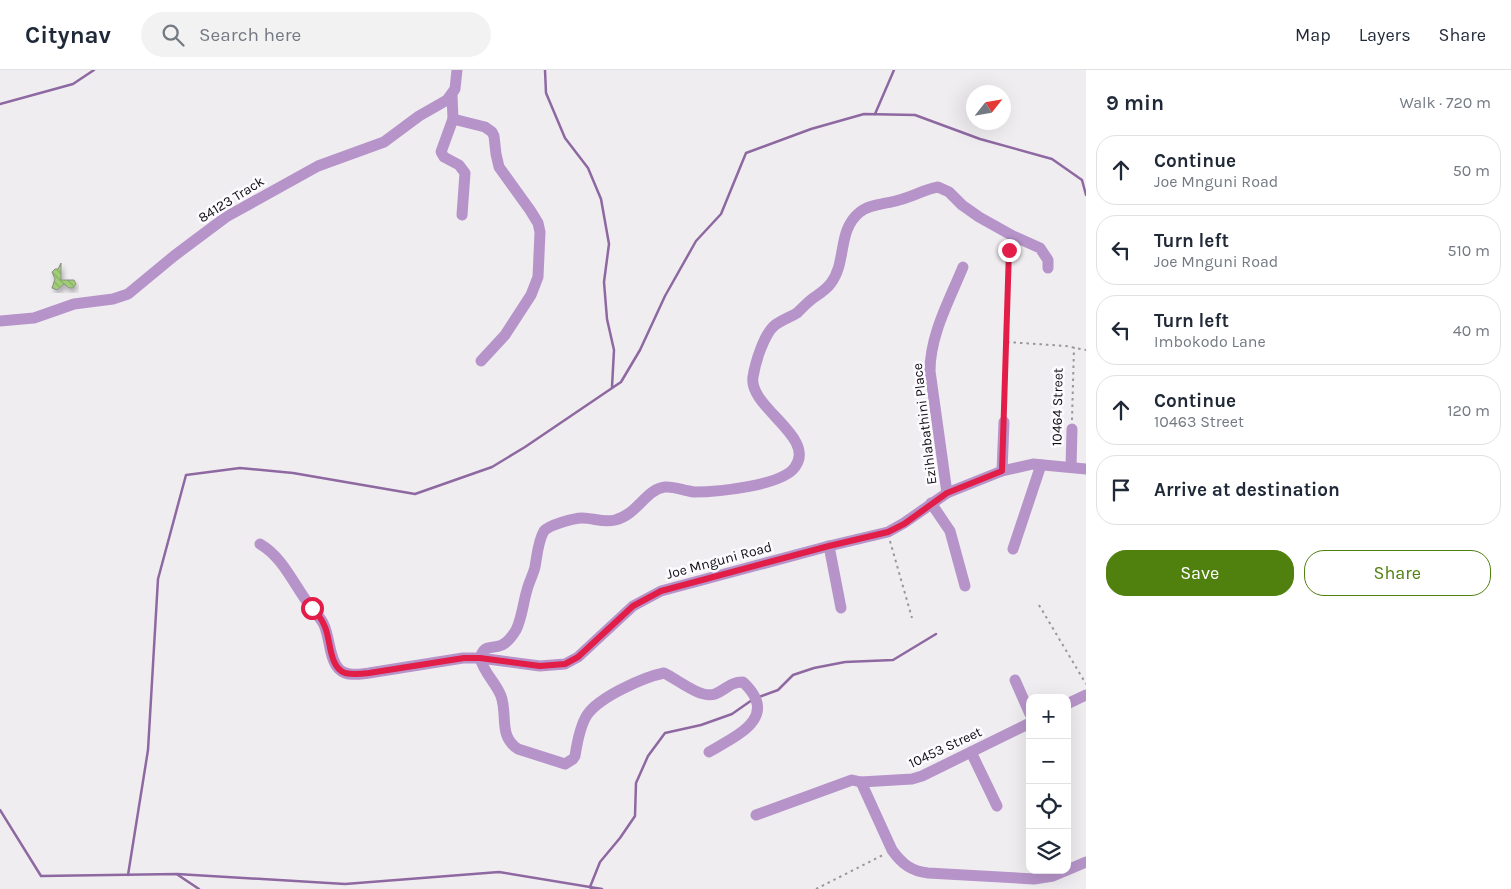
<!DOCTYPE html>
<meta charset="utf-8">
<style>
body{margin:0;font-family:Karla,sans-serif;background:#f2f2f3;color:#1f2937}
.controls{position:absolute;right:15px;bottom:15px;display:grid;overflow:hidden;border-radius:10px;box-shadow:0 5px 20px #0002}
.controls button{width:45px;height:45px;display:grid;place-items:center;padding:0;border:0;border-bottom:1px solid #e0e1e3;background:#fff;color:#1f2937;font:25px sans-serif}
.compass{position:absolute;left:966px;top:15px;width:45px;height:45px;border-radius:50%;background:#fff;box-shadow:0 5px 20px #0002;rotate:59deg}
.stop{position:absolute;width:15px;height:15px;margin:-11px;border:4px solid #e11d48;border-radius:50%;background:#fff}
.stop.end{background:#e11d48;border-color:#fff;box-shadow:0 1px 5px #0008}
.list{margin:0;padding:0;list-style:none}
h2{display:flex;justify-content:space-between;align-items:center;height:65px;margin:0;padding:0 20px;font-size:21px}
h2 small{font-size:16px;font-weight:400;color:#747a83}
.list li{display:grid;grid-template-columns:32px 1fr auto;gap:15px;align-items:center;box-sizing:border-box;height:70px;margin:0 10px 10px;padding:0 10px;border:1px solid #e0e1e3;border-radius:20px}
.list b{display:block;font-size:19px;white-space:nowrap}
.list p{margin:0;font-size:16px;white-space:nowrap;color:#747a83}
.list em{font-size:16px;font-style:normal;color:#747a83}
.actions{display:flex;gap:10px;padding:15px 20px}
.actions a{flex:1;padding:11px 0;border:1px solid #50800e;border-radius:20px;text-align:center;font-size:18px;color:#50800e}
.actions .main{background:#50800e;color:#fff}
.icon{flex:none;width:28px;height:28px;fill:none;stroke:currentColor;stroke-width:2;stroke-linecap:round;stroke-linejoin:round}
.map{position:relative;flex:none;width:1086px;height:819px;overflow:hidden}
header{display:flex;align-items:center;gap:30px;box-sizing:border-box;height:70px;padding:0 25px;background:#fff;border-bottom:1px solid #e0e1e3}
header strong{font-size:24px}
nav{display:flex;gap:28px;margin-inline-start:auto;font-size:18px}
.search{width:350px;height:45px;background:#f2f2f3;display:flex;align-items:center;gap:12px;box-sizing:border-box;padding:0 18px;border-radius:28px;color:#747a83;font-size:19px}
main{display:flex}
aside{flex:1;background:#fff}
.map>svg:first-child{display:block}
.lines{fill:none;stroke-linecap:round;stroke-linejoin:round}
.stream{stroke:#8e68a1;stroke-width:2.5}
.building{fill:url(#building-back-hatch);stroke:#8c8e8a;filter:url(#shadow)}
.path{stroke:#999799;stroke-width:2;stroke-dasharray:2.5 4;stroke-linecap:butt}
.minor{stroke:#b694c9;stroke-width:11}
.route{stroke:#e11d48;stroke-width:6}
.labels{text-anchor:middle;stroke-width:5;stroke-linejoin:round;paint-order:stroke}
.street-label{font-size:14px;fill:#111011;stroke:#fdfbff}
</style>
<header>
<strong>Citynav</strong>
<div class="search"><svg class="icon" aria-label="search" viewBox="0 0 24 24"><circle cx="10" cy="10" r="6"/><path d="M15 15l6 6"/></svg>Search here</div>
<nav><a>Map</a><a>Layers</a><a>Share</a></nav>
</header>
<main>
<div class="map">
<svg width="1086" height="819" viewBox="0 0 1086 819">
<defs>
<pattern id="building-back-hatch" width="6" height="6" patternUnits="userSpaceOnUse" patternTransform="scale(1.25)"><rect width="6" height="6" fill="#9fce75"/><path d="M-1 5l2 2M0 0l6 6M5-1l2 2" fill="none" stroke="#88b064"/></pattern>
<filter id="shadow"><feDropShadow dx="2" dy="4" stdDeviation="2.5" flood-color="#0004"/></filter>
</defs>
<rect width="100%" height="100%" fill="#f0edf1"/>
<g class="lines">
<!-- stream -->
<g class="stream">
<polyline points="545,0 546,23 565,68 588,98 601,129 609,174 604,212 607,249 614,280 612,317"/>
<polyline points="0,34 73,14 94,0"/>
<polyline points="875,44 894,0"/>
<polyline points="759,627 778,620 793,605 814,598 845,592 893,590 936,564"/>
<polyline points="0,740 41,806 177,804 345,814 499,802 602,819"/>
<polyline points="128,805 148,680 158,509 186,405 240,398 293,403 415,424 492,397 525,377 621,312 640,280 665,226 696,171 721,144 746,83 811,59 864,44 915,45 980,69 1052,89 1082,110 1086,125"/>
<polyline points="178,805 199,819"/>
<polyline points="592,819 590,817 600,792 620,768 635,746 636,713 648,686 665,663 701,655 732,644 752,630"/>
</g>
</g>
<!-- building -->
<polygon class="building" points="61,193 61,210 74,210 76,214 73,218 69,218 64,214 57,220 52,218 55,209 52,202 55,199 58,199"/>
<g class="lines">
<!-- path -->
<g class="path">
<polyline points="1007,272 1066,276 1086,280"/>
<polyline points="1004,343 1009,180"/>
<polyline points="1072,350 1074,277"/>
<polyline points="890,471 912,548"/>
<polyline points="1039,535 1086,614"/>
<polyline points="816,819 883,785"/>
</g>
<!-- minor -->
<g class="minor">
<polyline points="452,25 453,49 441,82 444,87 459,95 465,103 462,145"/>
<polyline points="453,49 485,57 492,62 494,66 496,84 499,97 530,140 538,153 540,162 538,207 531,225 505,265 481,291"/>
<polyline points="0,251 34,248 74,234 113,229 128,224 174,186 226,147 318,96 384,72 419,46 447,30 455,19 457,0"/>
<polyline points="1071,397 1072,359"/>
<polyline points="1002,401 1004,352"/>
<path d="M947,423l-17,-122c0,-36 19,-70 33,-104"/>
<polyline points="931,433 950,461 965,516"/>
<path d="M260,474c24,14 34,42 51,63 5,7 10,11 13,18 6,13 5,34 15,44 8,8 21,5 30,4l94,-15h17l60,8 25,-2 13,-7 55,-51 28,-15 168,-45 59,-14 16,-9 43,-30 55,-22 31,-7 53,5"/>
<polyline points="829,476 841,538"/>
<polyline points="1013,479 1041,395"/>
<polyline points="1015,610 1030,644"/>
<polyline points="1067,634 1086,625"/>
<path d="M709,682c29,-17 71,-35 34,-70 -14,0 -17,8 -28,12 -15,5 -38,-15 -51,-21 -20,4 -65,24 -77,42 -7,11 -10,28 -12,41l-2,3 -8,5 -47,-15c-20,-13 -10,-34 -17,-53 -6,-15 -16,-21 -21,-38 5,-15 11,-8 22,-13 6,-3 11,-10 14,-15 6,-12 7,-27 11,-40 2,-8 6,-15 8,-23 2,-11 3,-26 9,-36 5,-6 30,-13 38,-13 12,0 21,5 33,2 22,-5 31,-31 50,-33 9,-1 19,4 29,5 22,0 88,-6 101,-25 22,-30 -47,-60 -42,-90 2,-14 11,-43 22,-52 7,-5 15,-8 22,-12 5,-5 10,-10 15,-14 7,-5 14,-9 19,-16 16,-21 6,-53 29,-71 10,-8 27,-8 39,-12 13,-3 26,-11 39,-13l11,5 13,13 17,12 34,19 27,12 8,12v8"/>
<polyline points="971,682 997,736"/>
<path d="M861,712l31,68c10,14 19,21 36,23l106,6 19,-3 33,-14"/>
<polyline points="756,745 852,710 861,712 912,709 922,706 1030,653"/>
</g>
</g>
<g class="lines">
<!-- route -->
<path class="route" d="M312,538c6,6 10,11 13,19 6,14 4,40 20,46 8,2 16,1 24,0l95,-15h16l60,8 25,-2 13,-7 55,-51 28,-15 168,-45 59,-14 16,-8 43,-31 55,-22 7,-221"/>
</g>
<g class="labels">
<!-- street labels -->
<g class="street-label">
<text transform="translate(231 129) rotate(-32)" y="5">84123 Track</text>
<text transform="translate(1057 337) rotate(-89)" y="5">10464 Street</text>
<text transform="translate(924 354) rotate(-97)" y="5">Ezihlabathini Place</text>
<text transform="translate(719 490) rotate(-15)" y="5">Joe Mnguni Road</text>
<text transform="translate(945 677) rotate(-25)" y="5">10453 Street</text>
</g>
</g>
</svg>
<div class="controls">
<button>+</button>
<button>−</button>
<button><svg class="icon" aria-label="locate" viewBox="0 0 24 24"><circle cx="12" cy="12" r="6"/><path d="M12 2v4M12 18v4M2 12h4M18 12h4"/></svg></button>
<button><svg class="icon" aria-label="layers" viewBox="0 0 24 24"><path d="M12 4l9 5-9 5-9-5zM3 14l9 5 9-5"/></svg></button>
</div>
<svg class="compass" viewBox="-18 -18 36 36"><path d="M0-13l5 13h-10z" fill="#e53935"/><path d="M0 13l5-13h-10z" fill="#747a83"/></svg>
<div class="stop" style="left:312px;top:538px"></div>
<div class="stop end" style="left:1009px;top:180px"></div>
</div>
<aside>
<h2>9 min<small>Walk · 720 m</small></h2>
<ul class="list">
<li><svg class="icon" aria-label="ahead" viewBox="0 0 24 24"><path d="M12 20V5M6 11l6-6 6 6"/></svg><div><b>Continue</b><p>Joe Mnguni Road</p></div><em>50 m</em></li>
<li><svg class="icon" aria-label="left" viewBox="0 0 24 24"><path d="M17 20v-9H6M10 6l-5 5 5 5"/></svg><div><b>Turn left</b><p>Joe Mnguni Road</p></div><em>510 m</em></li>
<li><svg class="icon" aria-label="left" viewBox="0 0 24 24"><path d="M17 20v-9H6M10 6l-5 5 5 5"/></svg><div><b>Turn left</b><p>Imbokodo Lane</p></div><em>40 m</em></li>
<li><svg class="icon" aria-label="ahead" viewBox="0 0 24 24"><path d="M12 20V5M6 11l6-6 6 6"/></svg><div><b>Continue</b><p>10463 Street</p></div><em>120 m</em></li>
<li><svg class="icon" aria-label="arrive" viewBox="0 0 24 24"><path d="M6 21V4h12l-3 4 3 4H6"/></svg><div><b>Arrive at destination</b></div></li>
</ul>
<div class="actions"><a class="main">Save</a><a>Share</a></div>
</aside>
</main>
